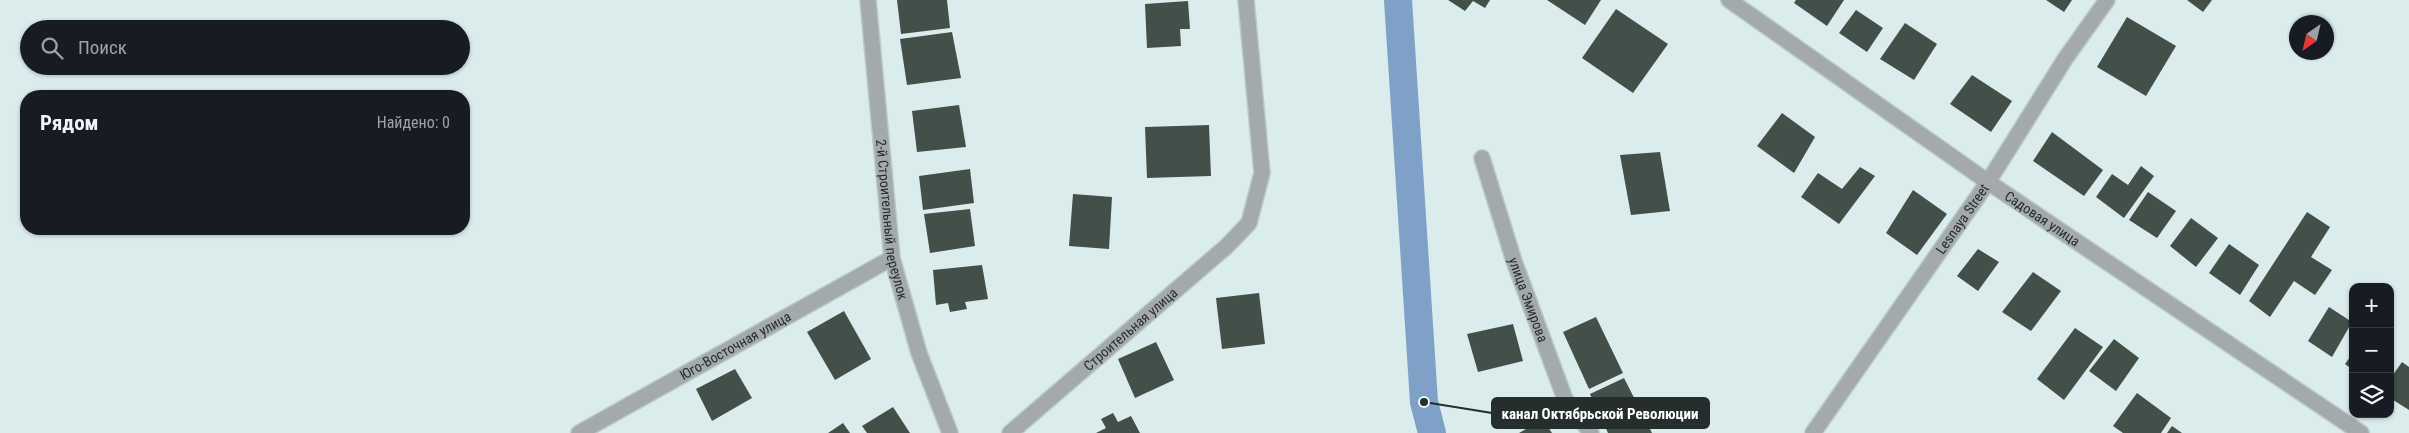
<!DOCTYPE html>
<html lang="ru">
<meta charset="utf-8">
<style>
body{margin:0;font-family:"Roboto Condensed",sans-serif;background:#242831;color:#f1f3f6}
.controls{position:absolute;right:15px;bottom:15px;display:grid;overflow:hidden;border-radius:10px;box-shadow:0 1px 4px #0004}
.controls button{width:45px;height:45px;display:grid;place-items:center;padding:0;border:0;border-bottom:1px solid #363941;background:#171b24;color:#f1f3f6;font:25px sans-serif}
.compass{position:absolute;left:2289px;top:15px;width:45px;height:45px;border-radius:50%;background:#171b24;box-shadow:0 1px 4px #0004;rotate:214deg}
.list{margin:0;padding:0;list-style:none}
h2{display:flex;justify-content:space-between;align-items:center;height:65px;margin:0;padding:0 20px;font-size:21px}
h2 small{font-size:16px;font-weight:400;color:#9ea1a6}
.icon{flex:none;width:28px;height:28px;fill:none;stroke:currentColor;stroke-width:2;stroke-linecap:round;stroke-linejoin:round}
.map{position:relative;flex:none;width:2409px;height:433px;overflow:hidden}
.search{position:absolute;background:#171b24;box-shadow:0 1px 4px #0004;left:20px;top:20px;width:450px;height:55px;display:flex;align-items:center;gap:12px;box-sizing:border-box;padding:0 18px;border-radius:28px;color:#9ea1a6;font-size:19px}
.panel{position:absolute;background:#171b24;box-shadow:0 1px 4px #0004;left:20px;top:90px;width:450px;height:145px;border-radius:20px}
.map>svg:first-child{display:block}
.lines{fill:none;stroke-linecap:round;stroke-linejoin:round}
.canal{stroke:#7fa1c8;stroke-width:28}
.building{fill:#434f49}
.minor-casing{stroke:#bacaca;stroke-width:18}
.minor{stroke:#a3a9ac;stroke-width:15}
.labels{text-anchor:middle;stroke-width:5;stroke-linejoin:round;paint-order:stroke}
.street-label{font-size:14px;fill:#262d2d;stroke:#e8faf9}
.leader{fill:none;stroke:#262d2d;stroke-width:2}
.callout-dot{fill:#262d2d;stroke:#e8faf9;stroke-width:2}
.callout{fill:#262d2d;stroke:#262d2d;stroke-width:2}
.callout-label{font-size:15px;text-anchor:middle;font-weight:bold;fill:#fff}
</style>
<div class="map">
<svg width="2409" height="433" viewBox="0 0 2409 433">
<rect width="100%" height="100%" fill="#dbecec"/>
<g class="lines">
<!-- canal -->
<polyline class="canal" points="1398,0 1424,402 1432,433"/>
</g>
<!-- building -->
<g class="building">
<polygon points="897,0 947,0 950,28 901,34"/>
<polygon points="1448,0 1490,0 1485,8 1473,1 1465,11"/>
<polygon points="1547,0 1601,0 1585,25"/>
<polygon points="1796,0 1844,0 1827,26 1794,3"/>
<polygon points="2046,0 2072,0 2064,12"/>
<polygon points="2187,0 2212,0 2203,12"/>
<polygon points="1188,1 1190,29 1180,29 1181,46 1147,48 1145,4"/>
<polygon points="1616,9 1668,44 1633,93 1582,58"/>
<polygon points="1856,10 1883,28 1867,52 1839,33"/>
<polygon points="2127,17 2176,46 2146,96 2097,67"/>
<polygon points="1905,23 1937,44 1914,80 1880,59"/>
<polygon points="952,32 961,78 907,85 900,39"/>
<polygon points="1972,75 2012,101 1991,132 1950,104"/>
<polygon points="959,105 966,147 917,152 912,111"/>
<polygon points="1782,113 1815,137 1794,173 1757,146"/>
<polygon points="1209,125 1211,176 1147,178 1145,127"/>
<polygon points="2052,132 2103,170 2084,196 2033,161"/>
<polygon points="1660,152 1670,211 1631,215 1620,155"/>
<polygon points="2141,166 2154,176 2124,218 2096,197 2112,174 2128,185"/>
<polygon points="1860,167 1875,176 1839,224 1801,197 1818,173 1842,189"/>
<polygon points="970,169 974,203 923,210 919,176"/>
<polygon points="1913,190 1947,214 1917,255 1886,233"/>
<polygon points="2148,192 2176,211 2157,238 2129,220"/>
<polygon points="1073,194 1112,197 1109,249 1069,246"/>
<polygon points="970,209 975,246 930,253 924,214"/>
<polygon points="2307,212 2330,227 2311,257 2332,270 2315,295 2294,281 2270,317 2249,301"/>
<polygon points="2191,218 2218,238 2196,267 2170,246"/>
<polygon points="2229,244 2259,265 2240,295 2209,273"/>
<polygon points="1978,249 1999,262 1978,291 1957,276"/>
<polygon points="982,265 988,299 965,302 967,309 950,312 948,303 936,305 933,270"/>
<polygon points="2033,272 2061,291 2031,331 2002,312"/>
<polygon points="1259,293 1265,344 1222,349 1216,298"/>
<polygon points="2329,307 2352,322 2332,357 2308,341"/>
<polygon points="844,311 871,359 835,380 807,332"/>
<polygon points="1596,317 1623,373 1589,389 1563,332"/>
<polygon points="1513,324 1523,361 1478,372 1467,334"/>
<polygon points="2075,328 2103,347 2064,400 2037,379"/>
<polygon points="2114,339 2139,358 2116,391 2089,371"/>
<polygon points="1156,342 1174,380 1135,398 1118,359"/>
<polygon points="2353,353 2353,370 2345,364"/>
<polygon points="2402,362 2409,367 2409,410 2390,398 2390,379"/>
<polygon points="735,369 752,398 712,421 696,389"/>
<polygon points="1624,378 1652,433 1608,433 1590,394"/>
<polygon points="2137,393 2171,418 2161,433 2123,433 2113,426"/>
<polygon points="893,407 910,433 867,433 862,426"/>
<polygon points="1113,413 1118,422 1131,416 1140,433 1096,433 1106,428 1101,419"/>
<polygon points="1543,419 1552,433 1519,433"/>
<polygon points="843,423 850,433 828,433"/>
<polygon points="2172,426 2182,433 2167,433"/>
</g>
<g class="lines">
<defs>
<g id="minor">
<path id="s1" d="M868,0l24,258 27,95 31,80"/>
<path id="s2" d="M1729,0l259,182 373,251"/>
<path id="s3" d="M1482,158l32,103 51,138 26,34"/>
<path id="s4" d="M579,433l313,-175"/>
<path id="s5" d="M1010,433l217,-187 22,-23 13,-50 -16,-173"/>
<path id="s6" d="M1813,433l175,-251 77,-123 42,-59"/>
</g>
</defs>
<!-- minor casing -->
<use href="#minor" class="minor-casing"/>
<!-- minor -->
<use href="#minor" class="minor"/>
</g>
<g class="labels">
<!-- street labels -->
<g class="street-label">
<text dy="5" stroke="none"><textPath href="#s6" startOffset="261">Lesnaya Street</textPath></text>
<text dy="5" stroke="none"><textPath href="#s2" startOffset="382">Садовая улица</textPath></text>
<text dy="5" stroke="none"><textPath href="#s1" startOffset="221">2-й Строительный переулок</textPath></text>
<text dy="5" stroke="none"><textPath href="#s3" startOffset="149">улица Эмирова</textPath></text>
<text dy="5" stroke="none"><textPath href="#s5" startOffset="159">Строительная улица</textPath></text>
<text dy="5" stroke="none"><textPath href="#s4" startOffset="179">Юго-Восточная улица</textPath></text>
</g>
</g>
<!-- callouts -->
<path class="leader" d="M1424 402L1492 413"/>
<circle class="callout-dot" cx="1424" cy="402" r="5"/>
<rect class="callout" x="1492" y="398" width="217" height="30" rx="5"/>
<g class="callout-label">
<text x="1600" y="419">канал Октябрьской Революции</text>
</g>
</svg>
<div class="controls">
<button>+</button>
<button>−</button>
<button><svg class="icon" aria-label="layers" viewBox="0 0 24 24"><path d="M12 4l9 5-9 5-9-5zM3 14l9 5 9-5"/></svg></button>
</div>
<svg class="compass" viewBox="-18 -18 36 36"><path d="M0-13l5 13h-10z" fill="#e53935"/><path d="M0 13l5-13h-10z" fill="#9ea1a6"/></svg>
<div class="search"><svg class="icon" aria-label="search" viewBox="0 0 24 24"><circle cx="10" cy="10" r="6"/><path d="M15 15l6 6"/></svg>Поиск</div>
<section class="panel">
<h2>Рядом<small>Найдено: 0</small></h2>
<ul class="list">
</ul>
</section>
</div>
